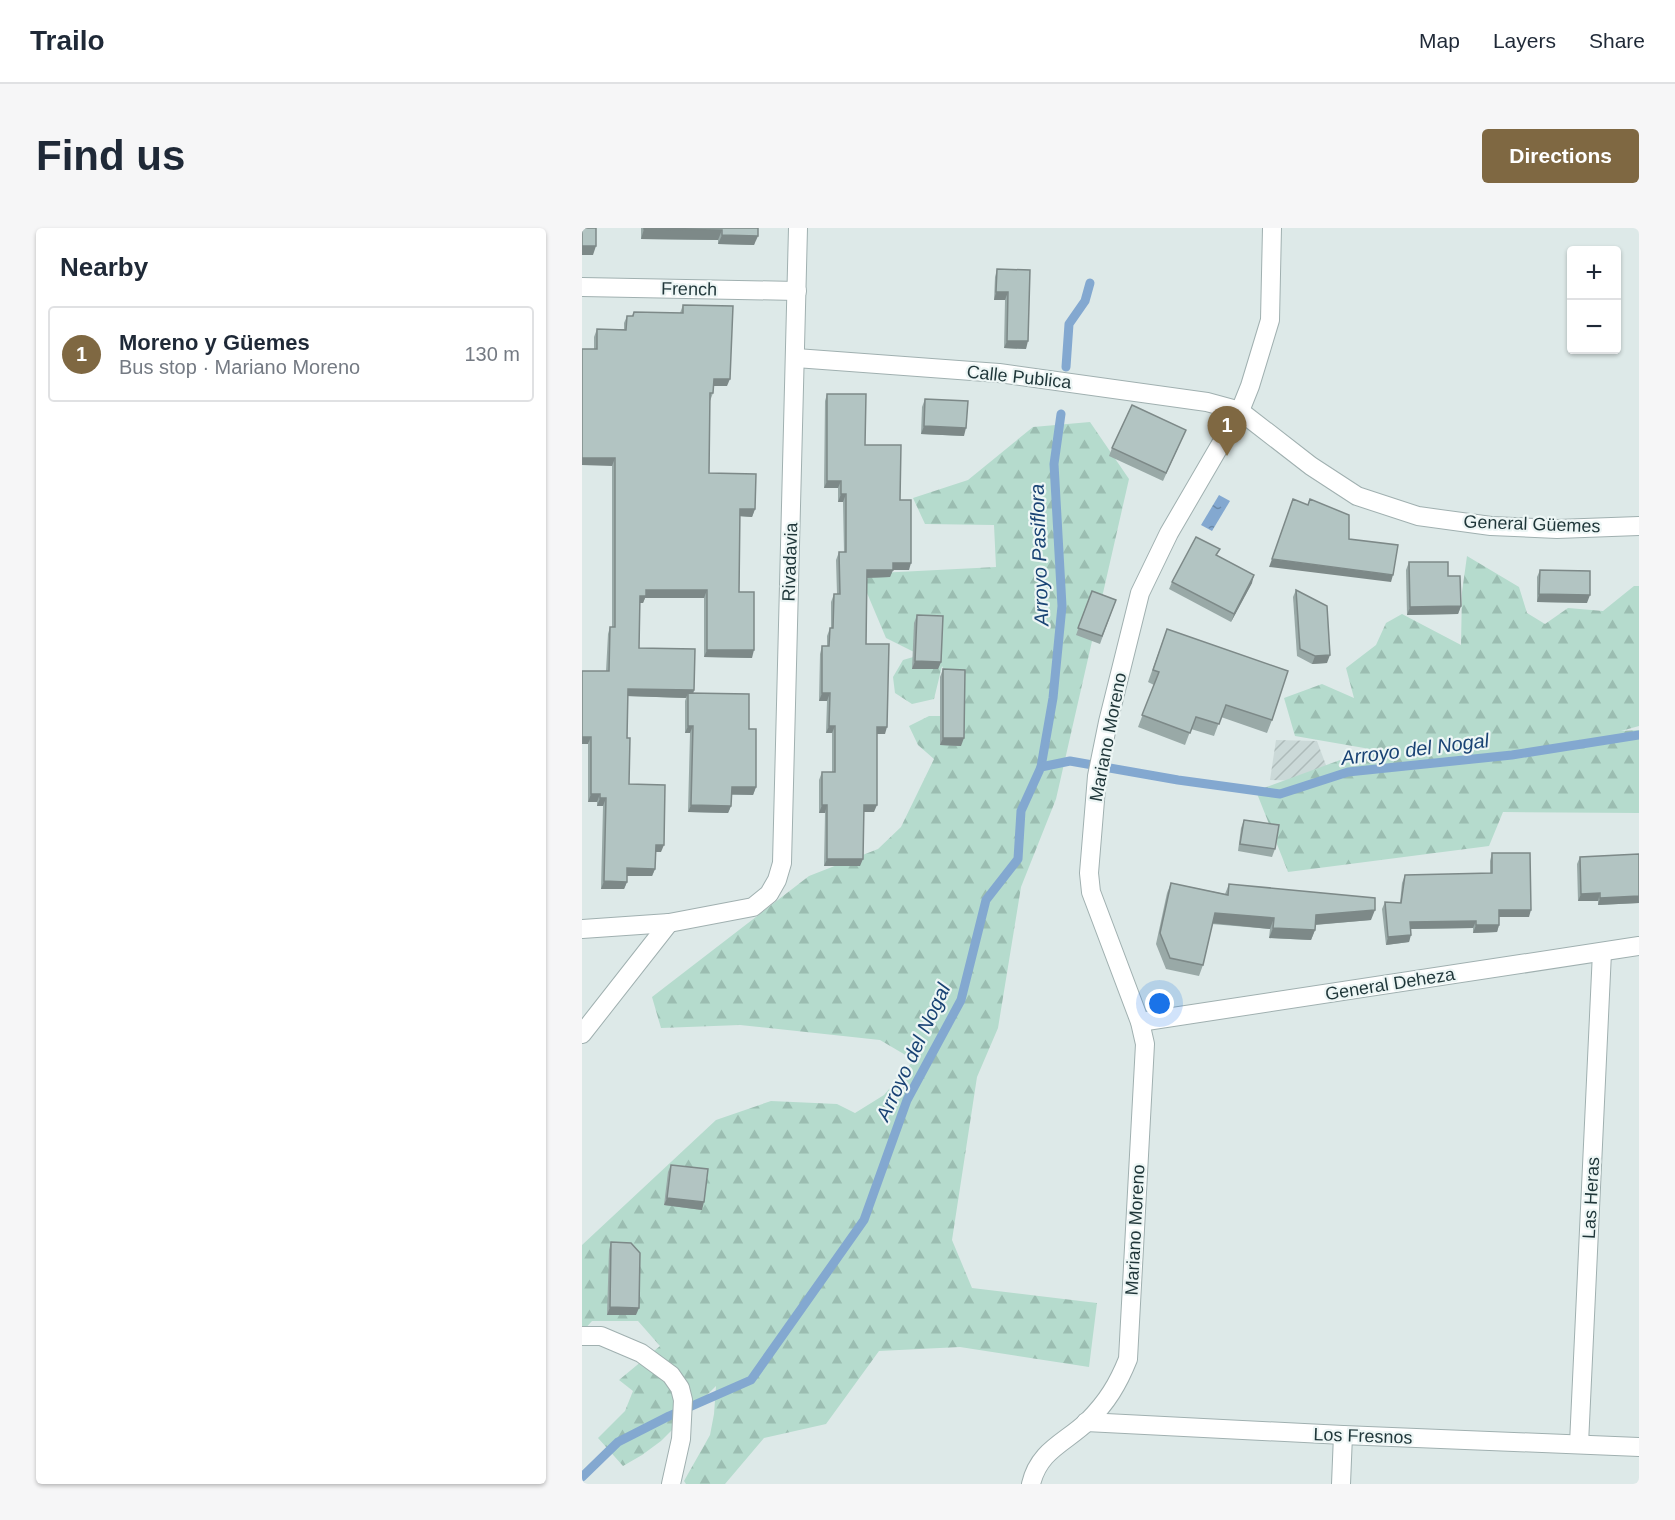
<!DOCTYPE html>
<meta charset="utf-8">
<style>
body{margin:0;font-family:Arial,sans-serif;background:#f6f6f7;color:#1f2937}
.controls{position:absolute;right:18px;top:18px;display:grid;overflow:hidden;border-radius:6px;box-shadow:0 2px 4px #0004}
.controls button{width:54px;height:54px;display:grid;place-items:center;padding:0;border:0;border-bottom:2px solid #e0e1e3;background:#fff;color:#1f2937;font:30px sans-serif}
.you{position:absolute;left:578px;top:776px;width:21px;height:21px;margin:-15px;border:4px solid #fff;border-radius:50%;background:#1a73e8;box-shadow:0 0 0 9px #1a73e833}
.badge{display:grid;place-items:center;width:39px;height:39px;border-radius:50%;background:#7f6842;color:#fff;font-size:20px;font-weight:700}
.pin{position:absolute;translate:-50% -50px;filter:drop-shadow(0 2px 3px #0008)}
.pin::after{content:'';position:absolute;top:32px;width:21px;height:18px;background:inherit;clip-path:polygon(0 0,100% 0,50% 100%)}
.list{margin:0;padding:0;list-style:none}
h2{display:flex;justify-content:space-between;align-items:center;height:78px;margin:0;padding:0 24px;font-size:26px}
h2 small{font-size:20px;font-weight:400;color:#747a83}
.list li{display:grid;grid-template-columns:39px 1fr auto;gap:18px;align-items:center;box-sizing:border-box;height:96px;margin:0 12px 12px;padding:0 12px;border:2px solid #e0e1e3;border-radius:6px}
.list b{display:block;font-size:22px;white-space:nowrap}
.list p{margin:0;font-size:20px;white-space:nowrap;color:#747a83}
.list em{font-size:20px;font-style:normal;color:#747a83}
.map{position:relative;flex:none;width:1057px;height:1256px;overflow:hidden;border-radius:6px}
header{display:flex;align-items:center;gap:36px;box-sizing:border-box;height:84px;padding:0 30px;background:#fff;border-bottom:2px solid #e0e1e3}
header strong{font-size:28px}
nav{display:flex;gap:33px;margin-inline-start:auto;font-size:21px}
.intro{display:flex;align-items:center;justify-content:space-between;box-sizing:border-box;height:144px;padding:0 36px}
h1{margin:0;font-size:42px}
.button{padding:15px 27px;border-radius:6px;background:#7f6842;color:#fff;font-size:21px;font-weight:700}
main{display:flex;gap:36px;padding:0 36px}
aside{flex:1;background:#fff;border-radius:6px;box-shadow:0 2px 4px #0004}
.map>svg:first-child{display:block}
.industrial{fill:url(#industrial-furrows)}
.forest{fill:url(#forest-firs)}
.water{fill:url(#water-ripples)}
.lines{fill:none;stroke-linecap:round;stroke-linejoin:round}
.stream{stroke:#83a8d0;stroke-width:9}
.minor-casing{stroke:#a0b0b0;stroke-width:20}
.minor{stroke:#fff;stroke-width:18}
.wall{fill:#99a9a7}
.shaded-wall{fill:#7d8988}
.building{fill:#b2c4c2;stroke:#7d8988;stroke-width:1.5}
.labels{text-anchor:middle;stroke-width:4.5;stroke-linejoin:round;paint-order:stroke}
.street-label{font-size:18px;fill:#1f3639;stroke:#edf6f5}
.water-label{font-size:20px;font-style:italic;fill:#194374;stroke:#edf6f5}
</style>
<header>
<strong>Trailo</strong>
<nav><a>Map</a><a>Layers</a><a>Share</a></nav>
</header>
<div class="intro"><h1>Find us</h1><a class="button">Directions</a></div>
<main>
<aside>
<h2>Nearby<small></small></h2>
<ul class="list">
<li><span class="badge">1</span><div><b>Moreno y Güemes</b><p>Bus stop · Mariano Moreno</p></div><em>130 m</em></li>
</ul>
</aside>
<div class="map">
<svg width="1057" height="1256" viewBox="0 0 1057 1256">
<defs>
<pattern id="industrial-furrows" width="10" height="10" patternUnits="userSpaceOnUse" patternTransform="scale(1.5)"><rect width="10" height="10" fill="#cbd9d8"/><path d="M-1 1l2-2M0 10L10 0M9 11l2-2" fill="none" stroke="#aebbba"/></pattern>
<pattern id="forest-firs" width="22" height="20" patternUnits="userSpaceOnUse" patternTransform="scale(1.5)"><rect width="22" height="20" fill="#b5dbcd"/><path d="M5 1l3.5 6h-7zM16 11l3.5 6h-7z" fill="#9bbdb1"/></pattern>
<pattern id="water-ripples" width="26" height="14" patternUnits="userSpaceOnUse" patternTransform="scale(1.5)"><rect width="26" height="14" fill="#83a8d0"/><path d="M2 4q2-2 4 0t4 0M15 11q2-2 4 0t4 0" fill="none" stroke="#6b8aaa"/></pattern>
</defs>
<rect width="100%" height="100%" fill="#dde9e8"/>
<!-- industrial -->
<polygon class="industrial" points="694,512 735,513 748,548 727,553 688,552"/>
<!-- forest -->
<g class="forest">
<polygon points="508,194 547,251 474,571 439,659 416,800 395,849 370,1012 390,1060 515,1075 507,1139 378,1119 297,1123 244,1196 182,1210 143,1256 104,1256 102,1253 128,1207 132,1186 134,1158 79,1213 60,1227 41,1238 16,1210 43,1183 51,1163 37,1152 78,1118 56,1093 10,1093 0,1104 0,1017 134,892 189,873 255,876 273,885 302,867 332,832 298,812 158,797 79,800 70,769 227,648 296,621 319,599 352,531 336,517 327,498 347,488 361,488 372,462 360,438 352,471 330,476 313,465 311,449 321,432 338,427 304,410 277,346 414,339 412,297 343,296 331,270 386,252 451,199"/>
<polygon points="885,328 937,359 945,385 963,396 986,380 1021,383 1052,358 1057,358 1057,498 1039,503 1057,502 1057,585 921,584 907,618 706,644 674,563 788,521 713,508 702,470 740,456 772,470 764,440 794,417 804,395 820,386 879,417 880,364"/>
</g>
<!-- water -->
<polygon class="water" points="637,267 648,273 630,303 619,297"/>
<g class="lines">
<!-- stream -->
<g class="stream">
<polyline points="484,139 487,96 503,73 508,55"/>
<polyline points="459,539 471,470 480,378 472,236 479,186"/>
<polyline points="0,1249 36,1214 87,1188 169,1152 282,992 325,872 379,772 404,672 436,631 439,583 459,539 488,533 596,552 698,566 766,544 930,527 1057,507"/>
</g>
<defs>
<g id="minor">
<polyline points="0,59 215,63"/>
<polyline points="214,130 417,145 625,174 658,183 729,238 775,268 836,288 909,298 975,301 1057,298"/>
<polyline points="0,701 87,695 171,679 187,666 195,652 200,635 216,0"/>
<polyline points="558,794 1057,718"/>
<polyline points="0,806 87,695"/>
<polyline points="0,1108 19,1108 59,1125 89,1147 98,1160 101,1172 99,1211 89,1256"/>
<polyline points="504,1194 761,1207 1057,1219"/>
<polyline points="997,1216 1020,724"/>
<path d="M449,1256c8,-34 34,-41 57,-63 19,-19 30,-37 40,-62l17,-315 -5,-22 -49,-130 -2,-19 8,-97 11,-54 32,-129 29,-60 71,-122 10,-25 20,-66 2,-92"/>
<polyline points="759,1256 761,1207"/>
</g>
</defs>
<!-- minor casing -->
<use href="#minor" class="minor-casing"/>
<!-- minor -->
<use href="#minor" class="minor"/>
</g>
<!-- wall -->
<g class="wall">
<polygon points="59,0 176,0 172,17 136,16 136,12 59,11"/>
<polygon points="415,41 448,42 444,121 422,120 423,72 412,72 413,49"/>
<polygon points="101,77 145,158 131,158 131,165 128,173 127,245 173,281 170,289 158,288 157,364 170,430 122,429 122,370 63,370 61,375 58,375 57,420 112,462 111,465 167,501 174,559 171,567 149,567 149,578 146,585 106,584 108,505 103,505 103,473 104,470 46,468 45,510 47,556 79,624 73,624 73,641 70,648 45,648 45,654 42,661 19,661 21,578 15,578 15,574 6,574 6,516 24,443 26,406 28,399 30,399 30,238 12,121 12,109 15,101 42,101 42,95 45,88 50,88 52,84 98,85"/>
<polygon points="245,166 283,217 318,272 327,342 311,342 308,349 285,350 284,416 303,506 295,506 292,584 282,584 278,638 242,638 243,585 237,585 237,552 240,544 250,544 250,505 244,505 245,473 237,473 238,426 240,418 245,418 245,408 248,400 249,400 249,374 252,366 255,366 254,332 257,324 262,324 261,274 256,274 256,260 242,260 243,173"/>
<polygon points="343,171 382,208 339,206 340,179"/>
<polygon points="601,209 581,253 527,228 530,220"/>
<polygon points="635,328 670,355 649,394 587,361 590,354"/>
<polygon points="827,334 866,348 879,378 876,386 825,387 824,342"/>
<polygon points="958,342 1005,375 955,374 955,349"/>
<polygon points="714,362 745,435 730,436 715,428 711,369"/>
<polygon points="510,363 534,372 518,416 494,407"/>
<polygon points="335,387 359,434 356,441 330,441 332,395"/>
<polygon points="585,401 690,492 685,505 639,489 632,508 609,501 603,517 556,499 572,457 566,454"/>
<polygon points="361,441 379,518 358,517 358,449"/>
<polygon points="662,592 693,621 690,629 656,623 659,600"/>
<polygon points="910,625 947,689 917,689 917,697 915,704 891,705 891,700 829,701 827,714 804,717 800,681 803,674 818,675 820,655 823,647 908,646 908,633"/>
<polygon points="1057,626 1057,675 1016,677 1016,673 996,673 995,636 998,629"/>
<polygon points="589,655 643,666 647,656 789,692 733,697 733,702 729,712 687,710 688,701 630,696 621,737 617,748 584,741 574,716 585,665"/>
<polygon points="89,937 120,982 82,977 86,944"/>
<polygon points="29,1014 54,1087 25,1087 27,1022"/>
</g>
<!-- shaded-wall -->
<g class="shaded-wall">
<polygon points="62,1 140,2 136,12 59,11"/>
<polygon points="140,7 176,8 172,17 136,16"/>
<polygon points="0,18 14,18 11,27 0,27"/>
<polygon points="414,64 426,64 423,72 412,72"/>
<polygon points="425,113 446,113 444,121 422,120"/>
<polygon points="132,151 148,151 145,158 129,158"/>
<polygon points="342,198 384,200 382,208 339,206"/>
<polygon points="0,230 33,230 30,238 0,237"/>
<polygon points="245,253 259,253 256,260 242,260"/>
<polygon points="259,266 264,266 261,274 256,274"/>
<polygon points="158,281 173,281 170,289 155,288"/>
<polygon points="690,331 811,347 809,354 687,339"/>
<polygon points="311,335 329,335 327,342 311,342 308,349 282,350 285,342"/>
<polygon points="672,347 670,355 649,394 652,386"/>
<polygon points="64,362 125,362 122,370 63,370 61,375 56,375 58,368"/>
<polygon points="957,366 1008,367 1005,375 955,374"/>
<polygon points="879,378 876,386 825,387 828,379"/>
<polygon points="125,422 172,422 170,430 122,429"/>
<polygon points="748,427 745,435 730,436 733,428"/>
<polygon points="333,433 359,434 356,441 330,441"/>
<polygon points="46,461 112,462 110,470 106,465 104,470 44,468"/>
<polygon points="240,465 248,465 245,473 237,473"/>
<polygon points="106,498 111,498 108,505 103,505"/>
<polygon points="247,498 253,498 250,505 244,505"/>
<polygon points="295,499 305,499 303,506 292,506"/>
<polygon points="0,509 9,509 6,516 0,516"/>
<polygon points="361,510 382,510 379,518 358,517"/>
<polygon points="150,559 174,559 171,567 147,566"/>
<polygon points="9,566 18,566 15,574 6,574"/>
<polygon points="18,570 24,570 21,578 15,578"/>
<polygon points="109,577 149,578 146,585 106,584"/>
<polygon points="240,577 245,577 243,585 237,585"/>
<polygon points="282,577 295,577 292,584 279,584"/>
<polygon points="74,617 82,617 79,624 71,624"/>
<polygon points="245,631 281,631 278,638 242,638"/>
<polygon points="45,640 73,641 70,648 42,648"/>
<polygon points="22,653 45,654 42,661 19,661"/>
<polygon points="1018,665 1016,673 996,673 999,666"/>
<polygon points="1057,668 1057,675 1016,677 1018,670"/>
<polygon points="793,682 789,692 730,697 734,687"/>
<polygon points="917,682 949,682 947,689 915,689"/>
<polygon points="633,685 692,690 688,701 629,695"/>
<polygon points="894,693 891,700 826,701 828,694"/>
<polygon points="894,697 917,697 915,704 891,705"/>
<polygon points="691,700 733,702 729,712 687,710"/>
<polygon points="829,707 827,714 804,717 806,709"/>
<polygon points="85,970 122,974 120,982 82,977"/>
<polygon points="28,1079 57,1080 54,1087 25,1087"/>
</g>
<!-- building -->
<g class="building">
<rect x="0" y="0" width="14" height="18"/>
<polygon points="62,0 176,0 176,8 140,7 140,2 62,1"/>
<polygon points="415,41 448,42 446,113 425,113 426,64 414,64"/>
<polygon points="101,77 151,78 148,151 132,151 131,165 128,165 127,245 174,246 173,281 158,281 157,364 172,364 172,422 125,422 125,362 64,362 64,368 58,368 57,420 113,421 112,462 46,461 45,510 48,510 47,556 83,557 82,617 74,617 73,641 45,640 45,654 22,653 24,570 18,570 18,566 9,566 9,509 0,509 0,443 27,443 28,399 33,399 33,230 0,230 0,121 15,121 15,101 44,102 45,88 51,88 52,84 101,85"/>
<polygon points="245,166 284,166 283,217 319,217 318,272 329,272 329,335 311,335 311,342 285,342 284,416 307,416 305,499 295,499 295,577 282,577 281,631 245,631 245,577 240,577 240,544 253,544 253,498 247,498 248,465 240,465 240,418 247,418 248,400 251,400 252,366 258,366 257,324 264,324 264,266 259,266 259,253 245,253"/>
<polygon points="343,171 386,173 384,200 342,198"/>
<polygon points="550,177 604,202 584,245 530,220"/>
<polygon points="711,271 726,277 728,271 767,287 767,311 816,317 811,347 690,331"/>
<polygon points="614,309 638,321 634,327 672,347 652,386 590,354"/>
<polygon points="827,334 866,334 866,348 878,348 879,378 828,379"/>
<polygon points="958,342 1008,343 1008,367 957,366"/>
<polygon points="714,362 745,378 748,427 733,428 718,421"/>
<polygon points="510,363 534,372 520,408 496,400"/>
<polygon points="335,387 361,388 359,434 333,433"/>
<polygon points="585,401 706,443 690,492 644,477 637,496 614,489 608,505 560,487 577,444 571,442"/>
<polygon points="361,441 383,442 382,510 361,510"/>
<polygon points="106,465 167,466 167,501 174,501 174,559 150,559 149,578 109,577 111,498 106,498"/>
<polygon points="662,592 697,597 693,621 658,616"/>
<polygon points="910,625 948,625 949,682 917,682 917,697 894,697 894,693 828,694 829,707 806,709 803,674 819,675 823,647 910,645"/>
<polygon points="1057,626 1057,668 1018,670 1018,665 999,666 998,629"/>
<polygon points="589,655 646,667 647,656 793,670 793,682 734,687 733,702 691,700 692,690 633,685 621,737 588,730 578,705"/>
<polygon points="89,937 126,941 122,974 85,970"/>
<polygon points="29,1014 49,1015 58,1025 57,1080 28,1079"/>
</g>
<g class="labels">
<!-- street labels -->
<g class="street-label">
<text transform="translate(107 61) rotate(1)" y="6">French</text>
<text transform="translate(437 149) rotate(6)" y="6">Calle Publica</text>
<text transform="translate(950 296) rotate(2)" y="6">General Güemes</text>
<text transform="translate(208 334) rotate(-88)" y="6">Rivadavia</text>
<text transform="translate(526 509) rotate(-79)" y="6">Mariano Moreno</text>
<text transform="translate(808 756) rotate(-9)" y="6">General Deheza</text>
<text transform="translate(1009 970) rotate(-87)" y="6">Las Heras</text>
<text transform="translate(553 1002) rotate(-87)" y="6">Mariano Moreno</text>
<text transform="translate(781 1208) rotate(2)" y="6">Los Fresnos</text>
</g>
<!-- water labels -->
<g class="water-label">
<text transform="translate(457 327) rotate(-92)" y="7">Arroyo Pasiflora</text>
<text transform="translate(833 521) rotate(-7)" y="7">Arroyo del Nogal</text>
<text transform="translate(331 824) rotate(-65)" y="7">Arroyo del Nogal</text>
</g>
</g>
</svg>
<div class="controls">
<button>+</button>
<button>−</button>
</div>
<div class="you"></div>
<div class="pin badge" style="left:645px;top:228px">1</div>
</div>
</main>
